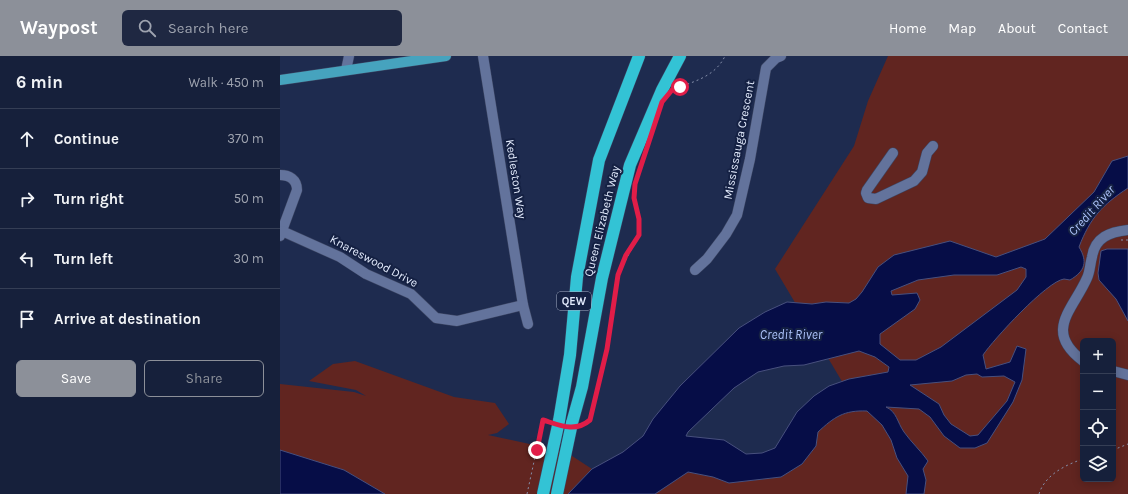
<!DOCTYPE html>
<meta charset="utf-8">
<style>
body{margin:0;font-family:Karla,sans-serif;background:#1f2842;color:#f1f3f6}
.controls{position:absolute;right:12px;bottom:12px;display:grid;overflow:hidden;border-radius:6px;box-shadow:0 2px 10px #0003}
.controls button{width:36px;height:36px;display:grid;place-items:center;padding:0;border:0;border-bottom:1px solid #353e55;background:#16203b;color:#f1f3f6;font:20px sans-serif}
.stop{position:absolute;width:12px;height:12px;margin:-9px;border:3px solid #e11d48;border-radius:50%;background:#fff}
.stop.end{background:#e11d48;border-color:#fff;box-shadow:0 1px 4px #0008}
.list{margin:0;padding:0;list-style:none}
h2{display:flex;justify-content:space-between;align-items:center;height:52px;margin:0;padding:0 16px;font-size:17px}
h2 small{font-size:13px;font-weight:400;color:#9ea3af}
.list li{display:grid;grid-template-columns:26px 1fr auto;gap:12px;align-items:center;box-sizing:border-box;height:60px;padding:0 16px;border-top:1px solid #353e55}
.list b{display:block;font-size:15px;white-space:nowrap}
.list em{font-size:13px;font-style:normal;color:#9ea3af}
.actions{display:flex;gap:8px;padding:12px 16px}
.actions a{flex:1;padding:9px 0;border:1px solid #8c9099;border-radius:6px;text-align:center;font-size:14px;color:#8c9099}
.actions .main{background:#8c9099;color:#fff}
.icon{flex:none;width:22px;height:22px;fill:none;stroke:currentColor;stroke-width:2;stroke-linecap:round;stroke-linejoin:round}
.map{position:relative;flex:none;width:848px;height:438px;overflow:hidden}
header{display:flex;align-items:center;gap:24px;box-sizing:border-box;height:56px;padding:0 20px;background:#8c9099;color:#fff}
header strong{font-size:19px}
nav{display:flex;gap:22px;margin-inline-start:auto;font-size:14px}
.search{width:280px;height:36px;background:#1f2842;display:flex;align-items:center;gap:10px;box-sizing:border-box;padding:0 14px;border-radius:6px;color:#9ea3af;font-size:15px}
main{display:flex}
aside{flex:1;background:#16203b}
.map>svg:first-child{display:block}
.green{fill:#612520;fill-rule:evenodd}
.water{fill:#060d47;stroke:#48507e;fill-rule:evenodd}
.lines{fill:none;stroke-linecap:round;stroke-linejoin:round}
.minor-casing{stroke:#3d4663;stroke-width:11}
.major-casing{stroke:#3d4663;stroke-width:11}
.highway-casing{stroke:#3d4663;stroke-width:13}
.path{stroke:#8690ab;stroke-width:1;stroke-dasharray:2 3;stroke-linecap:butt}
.minor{stroke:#63739c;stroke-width:10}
.major{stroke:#46a3be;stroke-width:10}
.highway{stroke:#33c3d5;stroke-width:12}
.highway-bridge-casing{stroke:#3d4663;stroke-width:13;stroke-linecap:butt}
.highway-bridge{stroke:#33c3d5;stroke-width:12}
.route{stroke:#e11d48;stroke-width:5}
.labels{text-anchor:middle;stroke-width:4;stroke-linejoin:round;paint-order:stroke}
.shield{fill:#152143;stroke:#a5aec5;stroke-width:1}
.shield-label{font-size:11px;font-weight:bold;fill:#e3ebfd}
.street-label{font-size:12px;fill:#e3ebfd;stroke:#152143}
.water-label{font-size:13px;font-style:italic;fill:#acc2f9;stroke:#152143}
</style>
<header>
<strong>Waypost</strong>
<div class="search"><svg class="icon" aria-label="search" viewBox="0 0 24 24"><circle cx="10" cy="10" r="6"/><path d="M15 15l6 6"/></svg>Search here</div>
<nav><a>Home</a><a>Map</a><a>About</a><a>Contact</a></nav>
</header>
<main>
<aside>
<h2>6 min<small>Walk · 450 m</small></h2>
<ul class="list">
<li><svg class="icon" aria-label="ahead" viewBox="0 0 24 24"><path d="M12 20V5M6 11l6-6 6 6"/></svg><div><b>Continue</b></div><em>370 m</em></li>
<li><svg class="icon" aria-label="right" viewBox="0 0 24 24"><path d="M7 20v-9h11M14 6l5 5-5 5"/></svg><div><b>Turn right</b></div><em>50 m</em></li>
<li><svg class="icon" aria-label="left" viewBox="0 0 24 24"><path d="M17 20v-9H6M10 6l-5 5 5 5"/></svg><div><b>Turn left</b></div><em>30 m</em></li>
<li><svg class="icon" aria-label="arrive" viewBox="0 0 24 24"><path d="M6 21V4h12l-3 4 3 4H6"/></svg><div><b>Arrive at destination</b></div></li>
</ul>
<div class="actions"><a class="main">Save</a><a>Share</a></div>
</aside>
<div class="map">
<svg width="848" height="438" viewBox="0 0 848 438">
<rect width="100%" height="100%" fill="#1e2b4f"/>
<!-- green -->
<g class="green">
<path d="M608,0h240v438h-473l33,-22 25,5 16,6 52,-6 21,-13 14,-18 2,-14c11,-10 24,-22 41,-22l-84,-141 79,-123 14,-45zM803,285h30v138h-30z"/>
<polygon points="75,305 174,341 215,347 229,368 217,377 208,379 286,396 312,413 288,438 105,438 64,414 0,394 0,328 74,336 86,340 76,334 29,325 53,308"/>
</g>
<!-- water -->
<g class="water">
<path d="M848,100v32c-26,17 -38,30 -49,59 9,15 6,24 -9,33 -2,0 -4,-1 -6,-1 -17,2 -71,61 -81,76l3,14 24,-7 7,-16 9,3 -4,31 -9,22 -26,41 -12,5h-15l-16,-12 -14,-19 -11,-8 -33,-2c11,5 11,15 18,25 7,10 17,19 24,29l-5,8 3,11 -2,14h-18l2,-18 -11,-18 -6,-18 -9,-15 -15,-14c-23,-1 -33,6 -49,21l-2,14 -14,18 -21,13 -52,6 -16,-6 -25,-5 -33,22h-87l24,-25 31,-17 20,-16 10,-17 27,-33 59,-58 26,-16 22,-10 25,2 14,-2 23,1 7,-4 6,-7 16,-25 16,-12 56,-14 46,16 49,-18 49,-47 18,-31zM741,211l5,2v8l-9,13 -76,57 -25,13h-16l-20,-16v-10l35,-25 5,-9 -3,-7 -25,2 -1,-4 27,-11 36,-5h43zM579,295l16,6 14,10 -1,5 -39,7 -20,7 -15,10 -17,16 -22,36 -13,5 -16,1 -22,-14 -38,-4 2,-4 46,-44 24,-16 26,-6 20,-1zM697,318l5,3 22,-1 11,6 -8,19 -29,34 -8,1 -19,-12 -7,-9 -5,-11 -29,-19 42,-4 14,-6z"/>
<polygon points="827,193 848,193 848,265 836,243 819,224 818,217 821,195"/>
<polygon points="0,394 64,414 105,438 0,438"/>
</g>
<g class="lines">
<defs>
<g id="minor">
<polyline points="203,0 243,249 248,268"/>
<polyline points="66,14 69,0"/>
<polyline points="613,97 587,134 586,137 588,142 596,143 634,125 642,116 647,97 653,90"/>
<path d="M0,119c9,0 17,4 17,15l-17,46"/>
<polyline points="2,175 60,201 86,218 131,238 156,262 177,265 243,249"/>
<polyline points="415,214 427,203 446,178 457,159 470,103 486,12 496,2 501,0"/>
<path d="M803,305c-40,-30 -10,-51 4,-83 3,-6 3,-14 5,-21 3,-20 18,-25 36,-27"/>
<polyline points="833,315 848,319"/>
</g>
<polyline id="major" points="0,24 166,0"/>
<g id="highway">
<polyline points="279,365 290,299 297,221 319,104 359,0"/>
<polyline points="292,367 302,331 322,222 350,109 382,34 400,0"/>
</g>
</defs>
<!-- minor casing -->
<use href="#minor" class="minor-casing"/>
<!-- major casing -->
<use href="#major" class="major-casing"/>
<!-- highway casing -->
<use href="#highway" class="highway-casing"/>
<!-- path -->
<g class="path">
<path d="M393,33c20,-7 42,-12 52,-33"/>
<polyline points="358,119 362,106"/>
<polyline points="841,184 848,184"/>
<polyline points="301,370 310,364 313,355 317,329 327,293 338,219 359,179 359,163 354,142 355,131"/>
<polyline points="833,394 848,388"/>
<polyline points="247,438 263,364 268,366"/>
<path d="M759,438c6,-19 26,-29 44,-35"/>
</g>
<!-- minor -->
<use href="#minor" class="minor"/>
<!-- major -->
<use href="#major" class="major"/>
<!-- highway -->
<use href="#highway" class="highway"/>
<defs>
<g id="highway-bridge">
<polyline points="263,438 279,365"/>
<polyline points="277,438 292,367"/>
</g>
</defs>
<!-- highway-bridge casing -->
<use href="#highway-bridge" class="highway-bridge-casing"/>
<!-- highway-bridge -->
<use href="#highway-bridge" class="highway-bridge"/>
</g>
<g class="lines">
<!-- route -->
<path class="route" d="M257,394l6,-30c16,5 32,13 47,0l17,-71 11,-74 8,-20 13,-20v-16l-5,-21 1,-14 27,-82 10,-12 8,-3"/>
</g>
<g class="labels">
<!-- shield labels -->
<rect class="shield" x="277" y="236" width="34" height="18" rx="3"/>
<g class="shield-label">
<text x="294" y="249">QEW</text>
</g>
<!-- street labels -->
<g class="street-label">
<text transform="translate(459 84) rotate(-79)" y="4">Mississauga Crescent</text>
<text transform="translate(236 123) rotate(81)" y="4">Kedleston Way</text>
<text transform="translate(322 165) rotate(-76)" y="4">Queen Elizabeth Way</text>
<text transform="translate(94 205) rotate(28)" y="4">Knareswood Drive</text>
</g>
<!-- water labels -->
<g class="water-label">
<text transform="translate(811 154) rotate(-48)" y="5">Credit River</text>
<text x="511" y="283">Credit River</text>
</g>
</g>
</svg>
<div class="controls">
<button>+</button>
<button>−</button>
<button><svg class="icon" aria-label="locate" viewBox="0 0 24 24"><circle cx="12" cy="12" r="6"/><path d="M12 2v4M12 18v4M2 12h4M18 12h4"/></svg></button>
<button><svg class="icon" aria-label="layers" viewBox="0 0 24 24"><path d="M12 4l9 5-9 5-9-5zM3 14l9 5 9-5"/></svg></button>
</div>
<div class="stop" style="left:400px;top:31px"></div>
<div class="stop end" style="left:257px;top:394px"></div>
</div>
</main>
